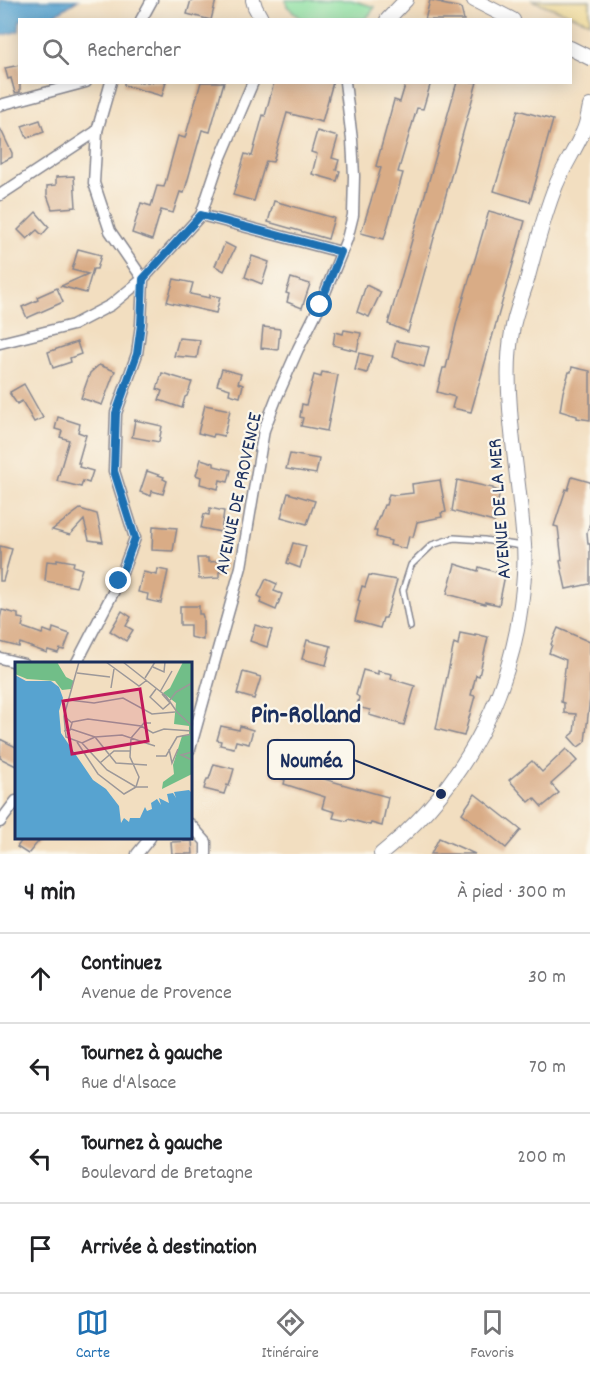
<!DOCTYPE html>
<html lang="fr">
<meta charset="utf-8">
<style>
body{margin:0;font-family:Dekko,sans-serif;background:#f2f2f2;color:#202124}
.stop{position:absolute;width:18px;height:18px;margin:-14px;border:4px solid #1f6fb2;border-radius:50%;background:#fff}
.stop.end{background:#1f6fb2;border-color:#fff;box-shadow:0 2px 6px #0008}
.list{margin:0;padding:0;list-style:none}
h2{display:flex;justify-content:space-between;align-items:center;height:78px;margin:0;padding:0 24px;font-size:26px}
h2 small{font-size:20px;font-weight:400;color:#757577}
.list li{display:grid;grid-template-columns:39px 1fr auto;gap:18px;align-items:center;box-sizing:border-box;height:90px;padding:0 24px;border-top:2px solid #e0e0e0}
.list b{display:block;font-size:22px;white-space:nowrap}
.list p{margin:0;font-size:20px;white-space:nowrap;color:#757577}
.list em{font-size:20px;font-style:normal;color:#757577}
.icon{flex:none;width:33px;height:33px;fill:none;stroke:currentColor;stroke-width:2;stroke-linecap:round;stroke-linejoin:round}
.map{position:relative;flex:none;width:590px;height:854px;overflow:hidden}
.search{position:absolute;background:#fff;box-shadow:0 3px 15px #0003;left:18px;right:18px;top:18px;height:66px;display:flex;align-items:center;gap:15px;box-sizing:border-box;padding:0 21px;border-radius:0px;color:#757577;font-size:22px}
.sheet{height:438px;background:#fff}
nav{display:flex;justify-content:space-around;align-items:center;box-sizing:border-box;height:84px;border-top:2px solid #e0e0e0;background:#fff;font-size:16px;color:#757577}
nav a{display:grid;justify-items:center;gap:3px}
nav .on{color:#1f6fb2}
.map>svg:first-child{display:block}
.green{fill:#8ce0a2;stroke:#548880;stroke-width:1.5}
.sand{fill:#eeda9e;stroke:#84847e;stroke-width:1.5}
.water{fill:#57a3d0;stroke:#396997;stroke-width:1.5}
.building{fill:#d9ac86}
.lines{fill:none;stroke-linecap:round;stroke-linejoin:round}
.service-casing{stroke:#86868f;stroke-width:8}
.minor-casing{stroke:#86868f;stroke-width:13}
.tertiary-casing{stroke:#86868f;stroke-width:16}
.service{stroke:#fff;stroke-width:5}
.minor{stroke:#fff;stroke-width:10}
.tertiary{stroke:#fff;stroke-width:14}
.route{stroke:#1f6fb2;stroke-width:8}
.labels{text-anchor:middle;stroke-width:4.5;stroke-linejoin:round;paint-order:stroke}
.street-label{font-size:20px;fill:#1b2f5e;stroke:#fbf7ec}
.district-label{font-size:26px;font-weight:bold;fill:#1b2f5e;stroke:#fbf7ec}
.inset-road{fill:none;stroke:#9c9899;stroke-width:1.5}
.view{fill:#c2185b;fill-opacity:0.15;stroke:#c2185b;stroke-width:3}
.inset-edge{fill:none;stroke:#1b2f5e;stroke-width:3}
.leader{fill:none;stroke:#1b2f5e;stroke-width:2}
.callout-dot{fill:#1b2f5e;stroke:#fbf7ec;stroke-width:2}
.callout{fill:#fbf7ec;stroke:#1b2f5e;stroke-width:2}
.callout-label{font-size:21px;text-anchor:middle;font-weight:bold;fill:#1b2f5e}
</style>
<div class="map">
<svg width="590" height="854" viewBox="0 0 590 854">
<rect width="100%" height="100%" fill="#fbf7ec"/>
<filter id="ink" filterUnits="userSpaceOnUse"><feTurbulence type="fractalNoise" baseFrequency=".0167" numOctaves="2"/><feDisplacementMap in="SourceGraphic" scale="12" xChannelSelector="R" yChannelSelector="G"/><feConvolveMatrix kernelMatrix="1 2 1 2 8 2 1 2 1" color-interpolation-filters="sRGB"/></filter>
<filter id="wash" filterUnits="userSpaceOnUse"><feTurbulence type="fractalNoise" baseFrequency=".008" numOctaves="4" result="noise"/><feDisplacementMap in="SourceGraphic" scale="24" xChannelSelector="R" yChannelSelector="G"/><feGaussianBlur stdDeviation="1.35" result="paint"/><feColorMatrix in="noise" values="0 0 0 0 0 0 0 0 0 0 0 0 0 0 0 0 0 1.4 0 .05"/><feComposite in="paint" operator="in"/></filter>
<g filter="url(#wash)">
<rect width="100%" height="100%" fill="#f2dec0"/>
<!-- green -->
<polygon class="green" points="286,0 351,0 375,7 366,19 302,19 287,6"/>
<!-- sand -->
<polygon class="sand" points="531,0 590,0 590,22"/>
<!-- water -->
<polygon class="water" points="0,0 78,0 48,19 20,20 19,31 0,36"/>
<g id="blocks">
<!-- building -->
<g class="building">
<polygon points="191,0 216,0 211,20 187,14"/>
<polygon points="430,0 443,3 442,4 461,8 464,20 425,20"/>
<polygon points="20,65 20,92 15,93 11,78 8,79 5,68"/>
<polygon points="124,82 166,82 162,96 124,85"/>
<polygon points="201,82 224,82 210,132 202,130 184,193 180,192 173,213 161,210 152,240 132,233 141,203 151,206 157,186 164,187 178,136 185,138"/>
<polygon points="274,82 333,82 322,122 287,113 273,162 266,161 254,201 233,195 245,154 252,156 263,115 265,116"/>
<polygon points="406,82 431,82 423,109 417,108 398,172 403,173 384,239 361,233 381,168 376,166 394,100 400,102"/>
<polygon points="457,82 477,82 408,332 388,324"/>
<polygon points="518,110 553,120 530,202 494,191"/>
<polygon points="40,120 44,132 27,138 22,126"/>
<polygon points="0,128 12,153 12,157 0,163"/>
<polygon points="317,131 338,137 332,158 339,160 336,170 340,171 337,181 312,174 317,154 311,152"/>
<polygon points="74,176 76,207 52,209 47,195 47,186 56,185 56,177"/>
<polygon points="274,201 334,218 328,239 268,222"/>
<polygon points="489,211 525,221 471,412 452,408 455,397 437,392 443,368 446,368 457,321"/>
<polygon points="36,212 49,227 42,235 37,230 27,239 18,230"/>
<polygon points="225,243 235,248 224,271 215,266"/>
<polygon points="78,249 101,255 97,269 93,269 86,293 61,286 88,274 72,270"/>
<polygon points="252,256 269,262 262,284 245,277"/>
<polygon points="291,278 310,284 302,308 287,302 289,294 286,293"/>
<polygon points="174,279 193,283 190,294 210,298 210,295 220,297 216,313 167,302"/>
<polygon points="366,285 381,292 369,317 357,312"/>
<polygon points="57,288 63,302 27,318 22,307 38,300 37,297"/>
<polygon points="263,327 280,329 278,350 261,348"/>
<polygon points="344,330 361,333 357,351 333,345 335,332 343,334"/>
<polygon points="179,338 200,340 197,358 174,356"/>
<polygon points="396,341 429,347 424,367 392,357"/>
<polygon points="77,342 81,354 70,358 71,362 53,368 48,352"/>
<polygon points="359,353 372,356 367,373 355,370"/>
<polygon points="99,365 115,371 102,405 81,398 90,373"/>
<polygon points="572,367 590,371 590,420 577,418 577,416 560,411 563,392 569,372 571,372"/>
<polygon points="222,369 241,374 238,383 243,385 240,397 229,394 230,389 217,385"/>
<polygon points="322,372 338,375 327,431 301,426 303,418 300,417 302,404 306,405 314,375 321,377"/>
<polygon points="162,373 192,382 187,396 185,397 182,408 159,400 162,391 157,389"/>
<polygon points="24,384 43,418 34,422 22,401 17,404 10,394 11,394 10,392"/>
<polygon points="205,405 230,410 224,436 214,434 213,437 198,433"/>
<polygon points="58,417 80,424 78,432 86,435 78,463 80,463 79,467 93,471 89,483 83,481 81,487 57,481 69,440 60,437 62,431 55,429"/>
<polygon points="135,420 162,426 159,442 132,437"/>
<polygon points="290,454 319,459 316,474 286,469"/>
<polygon points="201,459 214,463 214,466 231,470 228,482 220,480 218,489 200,484 201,477 196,475"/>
<polygon points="147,471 164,477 163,479 167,481 163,494 152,491 151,496 140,492"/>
<polygon points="572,477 590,482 590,523 587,532 588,544 590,544 590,584 566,589 560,561 562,560 558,527 554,526 566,489 568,490"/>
<polygon points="440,480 446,512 441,513 442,517 417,522 413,537 409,536 406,549 390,545 391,541 376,537 377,531 374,531 379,516 380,516 384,505 386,505 389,494 395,495 413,493 412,484"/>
<polygon points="457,480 493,488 493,489 500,491 494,522 452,511"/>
<polygon points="288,493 315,501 307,524 281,517"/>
<polygon points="210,508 224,511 221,532 201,528 204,514 209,515"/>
<polygon points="80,509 97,514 103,542 89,540 84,520 70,535 52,530"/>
<polygon points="153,526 177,528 173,551 152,550"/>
<polygon points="293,543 306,546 300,568 287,563"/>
<polygon points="0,546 12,549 3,581 0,581"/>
<polygon points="197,558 208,558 208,562 224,561 225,571 219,572 219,578 199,579"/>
<polygon points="57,559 74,562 73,566 82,569 76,587 45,581 47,561 57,562"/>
<polygon points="455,564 478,571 479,567 505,575 499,605 485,602 485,604 447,594"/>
<polygon points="158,569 168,571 161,603 147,600 148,594 138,592 143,572 157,575"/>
<polygon points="369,575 397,580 386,618 383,618 380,628 355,621 360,601 358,600 362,586 365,587"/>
<polygon points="266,579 277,584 274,591 282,594 276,610 260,603 262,598 258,596"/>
<polygon points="180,606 199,606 199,614 202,614 203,617 203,640 190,637 190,625 180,625"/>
<polygon points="2,610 18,614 18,618 24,619 22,627 42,634 44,630 52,633 53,628 70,634 64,650 60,649 58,653 48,650 47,653 20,643 19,647 0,642 0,618"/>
<polygon points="122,611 131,617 126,626 133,630 126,641 110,631"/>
<polygon points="255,625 272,630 267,647 250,641"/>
<polygon points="558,628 590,642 590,698 585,742 578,747 569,737 574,733 576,714 564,713 564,703 561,702 566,660 549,653 552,645 551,644"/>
<polygon points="460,633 475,636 475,634 488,637 479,676 476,675 471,695 475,696 464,736 436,729 454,643 458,645"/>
<polygon points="307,640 331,646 326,665 302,659"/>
<polygon points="363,670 378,674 378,671 392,674 391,679 415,686 404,725 369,715 370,710 357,707 359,697 356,695"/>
<polygon points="243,672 261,677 254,699 237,694"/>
<polygon points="221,726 239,730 240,726 253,730 249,744 236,741 234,748 220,745 221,741 217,740"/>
<polygon points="0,739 16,747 16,766 0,758"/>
<polygon points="277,740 292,744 293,741 307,745 306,749 329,756 324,779 388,797 382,826 371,823 370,825 348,819 347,821 333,818 335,812 322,808 325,797 284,784 285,780 271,775 272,766 270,766"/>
<polygon points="566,749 577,761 551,784 559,793 542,807 534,798 529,802 509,780 532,761 542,772"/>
<polygon points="214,764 234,769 229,786 227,785 224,794 204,789 207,779 209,779"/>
<polygon points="475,794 521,830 506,848 462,813"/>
<polygon points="24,837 42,837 28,854 17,847"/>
<polygon points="439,838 475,854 431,854"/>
<polygon points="192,841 193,854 172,854 171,842"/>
</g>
</g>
</g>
<g filter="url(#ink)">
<use href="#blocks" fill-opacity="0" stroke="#86868f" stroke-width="1.5"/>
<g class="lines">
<defs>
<polyline id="service" points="410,627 403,590 411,565 432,545 454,538 484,540 522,546"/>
<g id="minor">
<polyline points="141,20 152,0"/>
<polyline points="0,105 86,82"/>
<polyline points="0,195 97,131"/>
<polyline points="201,215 341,252"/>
<polyline points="0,343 73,325 111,305 143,279 110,231 94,183 97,131 111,82"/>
<polyline points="0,658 24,664"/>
<polyline points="76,664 119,581 135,538 114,471 116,413 137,354 141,324 143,279 201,215 218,164 253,82"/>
<polyline points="190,749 241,567 264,430 276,399 298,349 320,305 347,239 353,215 354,176 352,140 345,82"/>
<polyline points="0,822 16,801"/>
<polyline points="190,824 206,842 206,854"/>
<polyline points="137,854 150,838"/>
</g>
<g id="tertiary">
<polyline points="253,0 255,7 262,20"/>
<polyline points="474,0 513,20"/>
<polyline points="387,20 406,0"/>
<polyline points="570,48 590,58"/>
<path d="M381,854c71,-57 118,-134 136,-224 5,-28 9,-57 7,-85 -3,-46 -11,-91 -14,-136 -2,-26 -3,-51 2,-77 2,-16 9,-32 14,-48 9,-33 17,-67 30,-99 8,-19 19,-35 27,-53 4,-8 5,-17 7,-26"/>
</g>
</defs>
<!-- service casing -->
<use href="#service" class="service-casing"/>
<!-- minor casing -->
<use href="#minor" class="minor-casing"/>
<!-- tertiary casing -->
<use href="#tertiary" class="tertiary-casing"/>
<!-- service -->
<use href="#service" class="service"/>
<!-- minor -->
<use href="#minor" class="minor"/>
<!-- tertiary -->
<use href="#tertiary" class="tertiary"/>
</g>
</g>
<g class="lines" filter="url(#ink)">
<!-- route -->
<polyline class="route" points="119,581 135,538 114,471 116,413 137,354 141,324 143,279 201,215 341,252 320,305"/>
</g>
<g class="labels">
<!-- street labels -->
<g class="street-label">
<text transform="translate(237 493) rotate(-78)" y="7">AVENUE DE PROVENCE</text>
<text transform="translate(498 509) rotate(-94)" y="7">AVENUE DE LA MER</text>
</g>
<!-- district labels -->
<g class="district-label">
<text x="306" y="722">Pin-Rolland</text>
</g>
</g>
<!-- overview -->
<g transform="translate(15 662)">
<rect width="177" height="177" fill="#f2dec0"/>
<path d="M0,0h42l9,15 8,4 -3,8 -9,1 -7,-9 -28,-2 -12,-5zM168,0h9v112l-30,15 1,-7 11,-8 -1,-9 9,-29 7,-1v-9l-15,-2 2,-21 -13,-10 7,-5z" fill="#71be88"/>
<path d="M0,13l11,6h25l8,6 4,11 -4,13 2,22 32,47 13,9 13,17 2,17 3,-5 5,4 1,-4h10l5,-11 2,4 5,-2 -1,-6 6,-4 4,6 -2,-7 10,5 -2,-9 6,-1 3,5 -2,-6 15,-2 3,3v46h-177z" fill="#57a3d0"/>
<path class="inset-road" d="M64,0l-15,54 2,21 16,6 13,-6 21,26 31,2M91,0l33,24 8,-6M108,0l43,34 11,16M138,5l11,5 1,-10M62,11l33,4M130,16l10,-16M96,26l3,-19M141,27l-6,8 13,12 7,-6 -8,-9M145,30l12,-21M54,38l25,3 29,-5 29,16 23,-2M155,38l6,-8 16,-9M162,50l15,14M57,60l16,-3 53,7 12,7 11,-4 28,2M56,67l24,8 27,-2 33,11M49,69l6,-1 2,-7 -8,-7M62,80l21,32 26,20 12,-7M67,81l25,27 29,17h12M154,87l3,14 6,-14M177,90l-11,3 11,5M141,94h10l11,-19 15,-3M85,101l14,-12h16M121,125l3,-10 -9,-20 1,-19 13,-15h7"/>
<path class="view" d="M125,27l8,52 -76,13 -9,-53z"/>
<rect width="177" height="177" class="inset-edge"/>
</g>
<!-- callouts -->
<path class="leader" d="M441 794L354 760"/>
<circle class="callout-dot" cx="441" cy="794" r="6"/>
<rect class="callout" x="268" y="740" width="86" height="39" rx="6"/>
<g class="callout-label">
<text x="311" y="767">Nouméa</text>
</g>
</svg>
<div class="stop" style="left:320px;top:305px"></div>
<div class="stop end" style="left:119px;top:581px"></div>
<div class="search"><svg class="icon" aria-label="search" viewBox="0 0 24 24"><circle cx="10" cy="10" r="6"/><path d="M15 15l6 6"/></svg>Rechercher</div>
</div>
<section class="sheet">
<h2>4 min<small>À pied · 300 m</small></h2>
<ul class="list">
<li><svg class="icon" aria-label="ahead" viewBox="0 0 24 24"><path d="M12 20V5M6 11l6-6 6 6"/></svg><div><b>Continuez</b><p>Avenue de Provence</p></div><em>30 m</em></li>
<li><svg class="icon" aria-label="left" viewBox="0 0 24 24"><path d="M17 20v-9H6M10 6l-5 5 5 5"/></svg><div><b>Tournez à gauche</b><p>Rue d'Alsace</p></div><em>70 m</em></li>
<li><svg class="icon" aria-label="left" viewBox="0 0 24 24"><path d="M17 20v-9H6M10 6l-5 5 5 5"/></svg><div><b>Tournez à gauche</b><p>Boulevard de Bretagne</p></div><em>200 m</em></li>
<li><svg class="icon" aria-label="arrive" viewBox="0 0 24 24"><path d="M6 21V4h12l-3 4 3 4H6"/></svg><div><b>Arrivée à destination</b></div></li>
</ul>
</section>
<nav>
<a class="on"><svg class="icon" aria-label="map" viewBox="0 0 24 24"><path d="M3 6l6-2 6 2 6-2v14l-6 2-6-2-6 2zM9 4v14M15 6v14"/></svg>Carte</a>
<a><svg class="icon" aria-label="directions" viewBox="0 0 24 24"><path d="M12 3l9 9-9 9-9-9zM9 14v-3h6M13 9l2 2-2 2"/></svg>Itinéraire</a>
<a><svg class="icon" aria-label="saved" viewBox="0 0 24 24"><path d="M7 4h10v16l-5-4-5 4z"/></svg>Favoris</a>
</nav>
